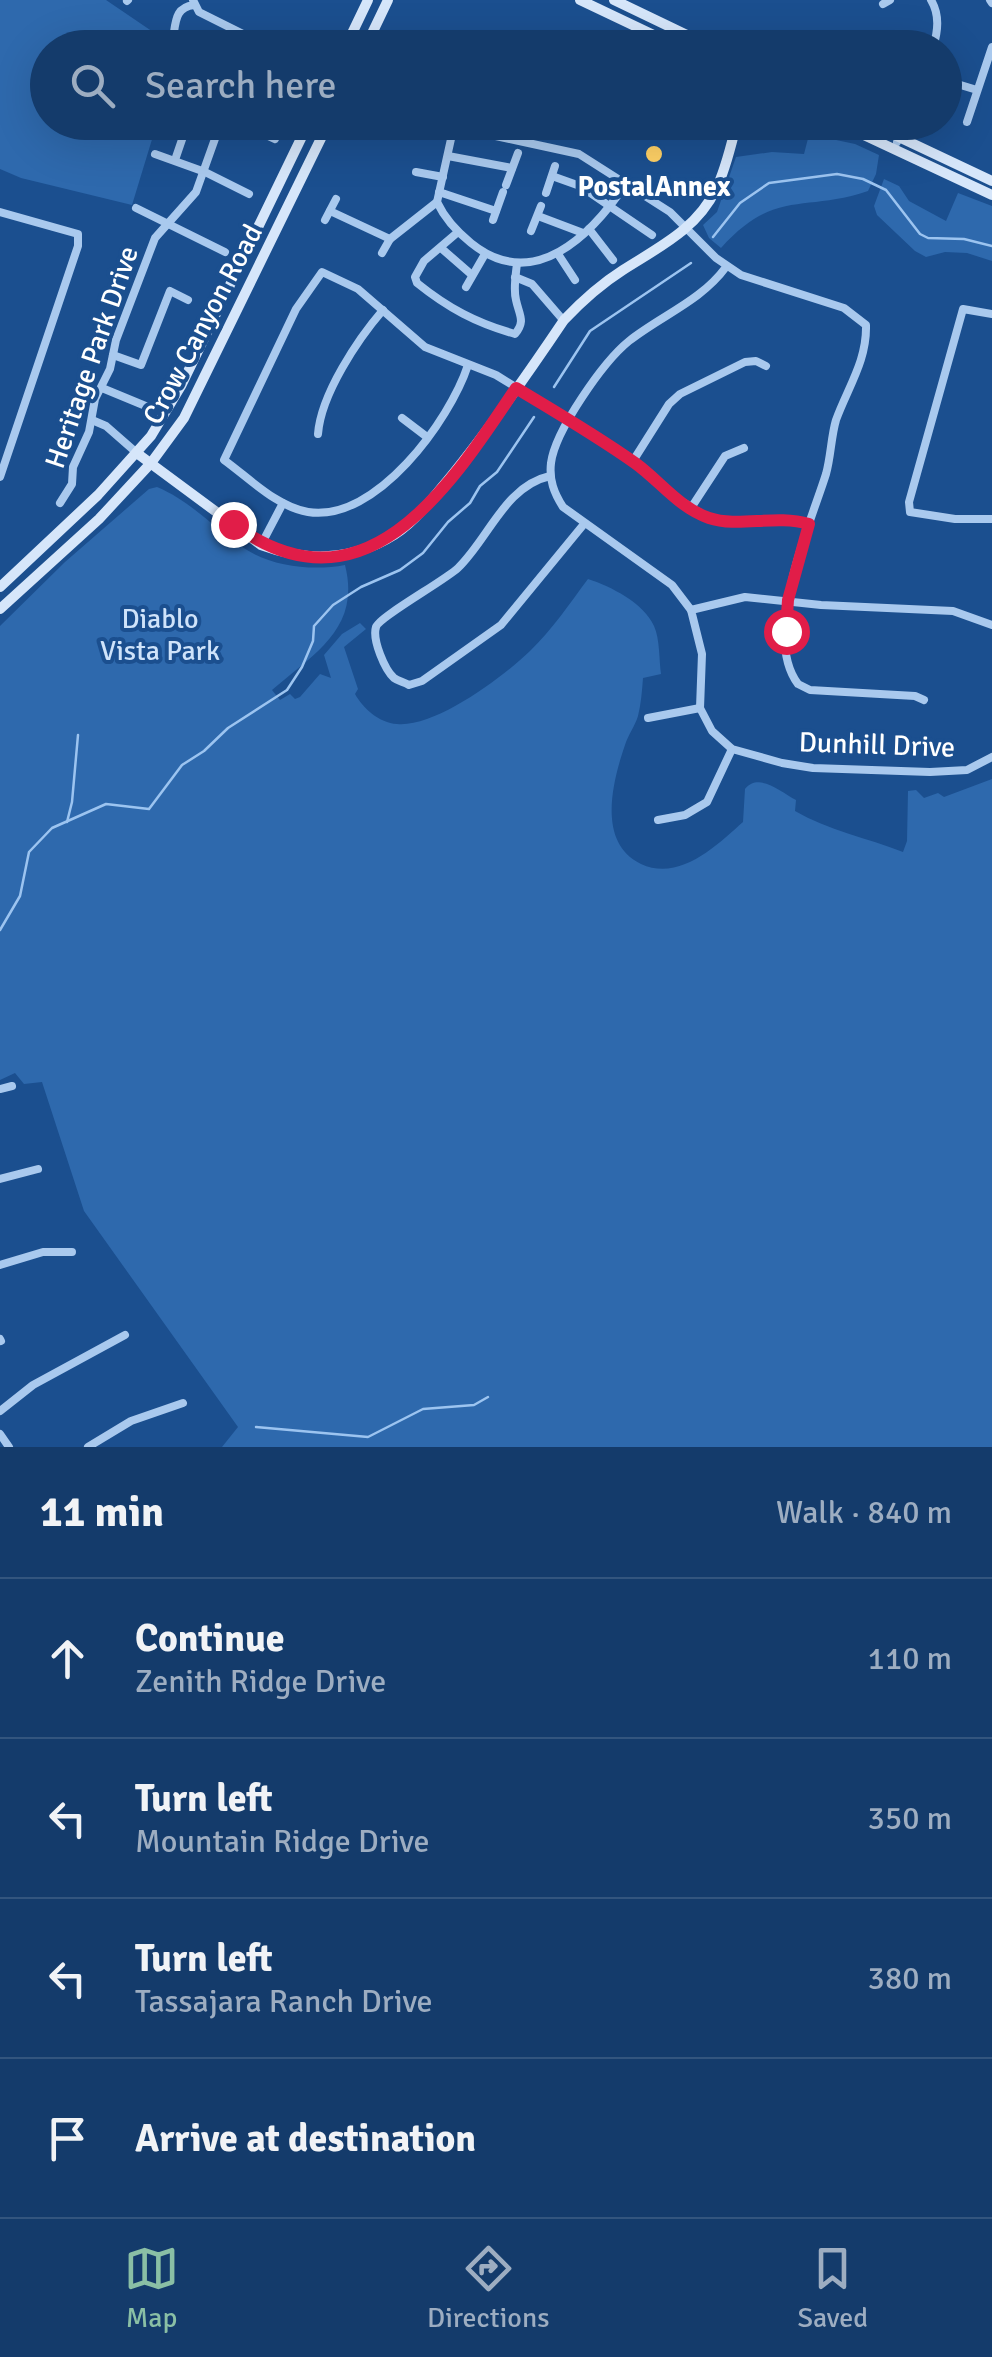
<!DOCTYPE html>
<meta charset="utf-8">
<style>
body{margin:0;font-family:Signika,sans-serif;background:#1d4271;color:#f1f3f6}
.stop{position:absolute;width:30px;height:30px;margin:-22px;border:8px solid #e11d48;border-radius:50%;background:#fff}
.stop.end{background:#e11d48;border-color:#fff;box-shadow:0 2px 10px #0008}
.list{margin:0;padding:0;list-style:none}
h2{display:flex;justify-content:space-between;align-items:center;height:130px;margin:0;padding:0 40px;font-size:42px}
h2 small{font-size:32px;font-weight:400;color:#9dadc1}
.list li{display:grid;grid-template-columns:65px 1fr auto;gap:30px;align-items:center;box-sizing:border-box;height:160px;padding:0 40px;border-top:2px solid #33557e}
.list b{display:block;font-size:38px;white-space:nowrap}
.list p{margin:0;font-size:32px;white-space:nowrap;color:#9dadc1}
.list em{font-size:32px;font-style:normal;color:#9dadc1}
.icon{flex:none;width:55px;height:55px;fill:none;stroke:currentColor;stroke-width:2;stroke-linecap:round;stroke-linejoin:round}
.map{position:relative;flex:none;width:992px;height:1447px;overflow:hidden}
.search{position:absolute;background:#143b6b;box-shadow:0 10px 40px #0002;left:30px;right:30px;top:30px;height:110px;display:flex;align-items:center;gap:25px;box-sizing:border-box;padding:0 35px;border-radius:55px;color:#9dadc1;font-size:38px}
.sheet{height:770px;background:#143b6b}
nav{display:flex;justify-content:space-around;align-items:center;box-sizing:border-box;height:140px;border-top:2px solid #33557e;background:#143b6b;font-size:28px;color:#9dadc1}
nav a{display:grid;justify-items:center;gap:5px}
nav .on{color:#8abfa5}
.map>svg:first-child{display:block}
.green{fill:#2e69ad}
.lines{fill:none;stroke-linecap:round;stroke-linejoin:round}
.stream{stroke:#9cc4f0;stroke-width:2.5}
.street{stroke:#a9c9ee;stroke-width:8}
.secondary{stroke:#d6e6fa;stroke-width:10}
.route{stroke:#e11d48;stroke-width:12}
.poi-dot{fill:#ffd166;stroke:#1b4f8f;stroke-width:4}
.labels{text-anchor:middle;stroke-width:8;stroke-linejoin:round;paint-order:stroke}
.poi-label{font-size:28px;font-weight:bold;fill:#fff;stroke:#1b4f8f}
.street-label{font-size:28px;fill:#fff;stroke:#1b4f8f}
.park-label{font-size:28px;fill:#cfe3fa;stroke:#1b4f8f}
</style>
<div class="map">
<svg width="992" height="1447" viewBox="0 0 992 1447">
<rect width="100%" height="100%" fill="#1b4f8f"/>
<!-- green -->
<g class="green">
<polygon points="0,0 106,0 159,36 155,47 48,48 48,122 157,123 132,205 21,178 0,169"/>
<path d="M812,123l10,14 33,7 24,11 -3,19 -8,17c-65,22 -93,-3 -147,57l-12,-10 -6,-13 14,-13 19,-55 36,-5 32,2z"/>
<polygon points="884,179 899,186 909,201 946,221 958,193 992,206 992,261 967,253 945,252 926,257 915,251 877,215 874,206"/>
<path d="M157,487c36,15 58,43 90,63 27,17 67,21 98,15 16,63 -30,88 -73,125l8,10 10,-6 5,5 5,-2 20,-23 11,4 -7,-23 18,-21 18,-11 6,6 -22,18 14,42 -3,5c8,14 24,29 42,30 38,4 106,-47 133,-73 22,-21 40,-48 58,-72 22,7 56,24 66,47 6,13 5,34 7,48l-18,4c-1,13 -2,26 -5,38 -3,10 -10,19 -13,29 -13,38 -28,98 16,119 39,18 76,-19 102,-42l2,-33c14,-17 36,3 51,11l-1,11c33,19 72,27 108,41l4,-11 1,-50 8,-1 8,8 14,-5 6,4 48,-18v668h-770l16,-20 -154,-216 -42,-129 -18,2 -9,-11 -15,7v-454l65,-64 84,-73z"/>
</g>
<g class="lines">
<!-- stream -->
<g class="stream">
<polyline points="713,237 740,203 769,183 837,174 863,179 886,190 920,234 928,238 964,239 992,246"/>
<polyline points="554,387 590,331 691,263"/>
<polyline points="67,822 72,802 78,735"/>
<polyline points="0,930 20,896 29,852 52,828 106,804 149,809 182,765 204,751 228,728 287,690 302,667 313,641 314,626 333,605 361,587 400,570 423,553 448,522 470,503 480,486 497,472 534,417"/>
<polyline points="256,1427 368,1437 423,1409 474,1405 488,1397"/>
</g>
<!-- street -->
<g class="street">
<polyline points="193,0 199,12 271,48"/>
<path d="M931,0c9,15 7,31 2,48"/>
<polyline points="990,0 992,3"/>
<polyline points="127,1 128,0"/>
<polyline points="883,4 890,0"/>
<path d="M174,32c2,-15 4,-25 20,-27"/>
<polyline points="188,47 189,48"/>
<polyline points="944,80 977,90"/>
<path d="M431,122l148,32 91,58 46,46 25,17 103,33 22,17c1,36 -18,62 -30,95 -5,17 -5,36 -10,54 -16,51 -65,161 -28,210l12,6 105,6 9,4"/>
<polyline points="967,122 992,47"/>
<polyline points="240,123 275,139"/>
<path d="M453,130l-16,72c8,17 19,29 34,41 63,51 121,-8 156,-61"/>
<polyline points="897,142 906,122"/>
<polyline points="155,154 205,172 249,194"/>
<polyline points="448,156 512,168"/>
<polyline points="175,160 188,122"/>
<polyline points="416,172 443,177"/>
<polyline points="552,176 580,186 652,235"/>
<polyline points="506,185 518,153"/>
<polyline points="439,192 496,211"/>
<polyline points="546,193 555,166"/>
<polyline points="136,208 225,252"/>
<polyline points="330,211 390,239 437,202"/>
<polyline points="0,212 78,234 78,246 0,477"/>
<polyline points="538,216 583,233"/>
<polyline points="325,220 336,199"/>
<polyline points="493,220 503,192"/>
<polyline points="589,229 613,260"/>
<polyline points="531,231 541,206"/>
<path d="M458,232l-34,29 -9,16 2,6c31,25 59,40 98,51 11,-13 4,-19 1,-34 -3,-11 0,-26 1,-37"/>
<polyline points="441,248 472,275"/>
<polyline points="382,253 390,239"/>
<polyline points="558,254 575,280"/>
<polyline points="515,277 532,284 564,321"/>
<polyline points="466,287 485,254"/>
<polyline points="992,314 963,309 909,502 910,512 955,519 992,519"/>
<polyline points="113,355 141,365 170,291 188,300"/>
<path d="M468,365c-18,55 -92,158 -160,147 -31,-5 -59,-34 -84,-52l72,-151 26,-37 36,17 67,58 71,28 73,45 64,41 42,36 33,21 16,3 65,-2 20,5"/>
<polyline points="102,388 148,407"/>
<polyline points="402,418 427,437"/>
<polyline points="92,420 106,426 138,454"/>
<path d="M318,434c3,-40 40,-95 65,-124"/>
<polyline points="633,461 669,404 680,394 745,362 756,361 766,366"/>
<path d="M550,476c-45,10 -61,62 -92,92 -14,13 -79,49 -82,59 -4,13 9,43 18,51 4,3 10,4 15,7l13,-4 79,-56 83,-101"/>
<polyline points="60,503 72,484 73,467 89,432 95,399 110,369 116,340 155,238 196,192 221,122"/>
<polyline points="691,508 725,456 744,448"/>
<polyline points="261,545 283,503"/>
<path d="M691,610l-19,-25 -109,-78c-9,-14 -14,-27 -12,-44 4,-32 52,-101 78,-122 33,-26 72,-40 97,-74"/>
<polyline points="992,625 953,611 821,605 745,597 691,610 702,654 700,708 712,731 732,749 782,763 813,768 930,772 967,770 992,757"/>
<polyline points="648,718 700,708"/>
<polyline points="658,820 685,815 707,802 732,749"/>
<polyline points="0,1089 12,1086"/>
<polyline points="0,1179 38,1169"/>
<polyline points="0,1265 43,1252 72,1252"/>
<polyline points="0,1339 1,1341"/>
<polyline points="0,1411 33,1385 125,1335"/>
<polyline points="0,1434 9,1447"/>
<polyline points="88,1447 131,1421 183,1403"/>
</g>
<!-- secondary -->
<g class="secondary">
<polyline points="580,0 681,48"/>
<polyline points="614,0 714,48"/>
<polyline points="345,48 368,0"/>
<polyline points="365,48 388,0"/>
<polyline points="836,122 992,195"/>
<polyline points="867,122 992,181"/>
<path d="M138,454l123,91c43,16 86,16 126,-6 25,-13 42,-37 60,-58 42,-51 80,-106 117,-161 18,-19 37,-36 59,-50 36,-23 74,-41 93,-81 10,-20 15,-44 21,-67"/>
<polyline points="0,587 98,495 151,436 181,386 309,122"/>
<polyline points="0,609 99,519 151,463 184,418 329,122"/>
</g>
</g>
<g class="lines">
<!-- route -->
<path class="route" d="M233,524c131,97 217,-37 283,-136 40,24 81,48 119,75 24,17 44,45 74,55 30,10 66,-4 100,6l-21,76 -2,31"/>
</g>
<!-- markers -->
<circle class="poi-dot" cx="654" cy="154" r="10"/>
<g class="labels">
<!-- poi labels -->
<g class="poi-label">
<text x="654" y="196">PostalAnnex</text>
</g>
<!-- street labels -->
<g class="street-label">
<text transform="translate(202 324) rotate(-62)" y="10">Crow Canyon Road</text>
<text transform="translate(91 357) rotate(-71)" y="10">Heritage Park Drive</text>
<text transform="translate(877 744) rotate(2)" y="10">Dunhill Drive</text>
</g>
<!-- park labels -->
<g class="park-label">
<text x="160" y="628">Diablo<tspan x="160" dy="32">Vista Park</tspan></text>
</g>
</g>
</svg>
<div class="stop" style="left:786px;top:631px"></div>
<div class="stop end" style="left:233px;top:524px"></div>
<div class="search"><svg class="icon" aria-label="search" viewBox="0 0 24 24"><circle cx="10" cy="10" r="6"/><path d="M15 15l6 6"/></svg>Search here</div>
</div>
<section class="sheet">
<h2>11 min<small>Walk · 840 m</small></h2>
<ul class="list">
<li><svg class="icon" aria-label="ahead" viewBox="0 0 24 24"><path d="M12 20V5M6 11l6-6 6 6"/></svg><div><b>Continue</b><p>Zenith Ridge Drive</p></div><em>110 m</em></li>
<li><svg class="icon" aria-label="left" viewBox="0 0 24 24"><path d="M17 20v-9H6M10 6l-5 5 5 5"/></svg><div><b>Turn left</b><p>Mountain Ridge Drive</p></div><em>350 m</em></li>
<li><svg class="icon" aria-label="left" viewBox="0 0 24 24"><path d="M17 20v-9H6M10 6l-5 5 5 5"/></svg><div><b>Turn left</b><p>Tassajara Ranch Drive</p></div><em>380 m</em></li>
<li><svg class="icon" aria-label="arrive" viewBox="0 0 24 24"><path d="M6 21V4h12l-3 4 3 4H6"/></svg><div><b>Arrive at destination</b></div></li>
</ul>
</section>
<nav>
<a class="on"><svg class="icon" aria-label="map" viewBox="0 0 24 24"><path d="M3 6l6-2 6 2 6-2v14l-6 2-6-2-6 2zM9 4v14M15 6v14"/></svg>Map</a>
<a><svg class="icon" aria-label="directions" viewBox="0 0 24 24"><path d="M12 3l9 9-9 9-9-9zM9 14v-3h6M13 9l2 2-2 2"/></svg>Directions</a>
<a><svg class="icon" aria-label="saved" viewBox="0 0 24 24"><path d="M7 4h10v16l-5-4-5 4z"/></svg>Saved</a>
</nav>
